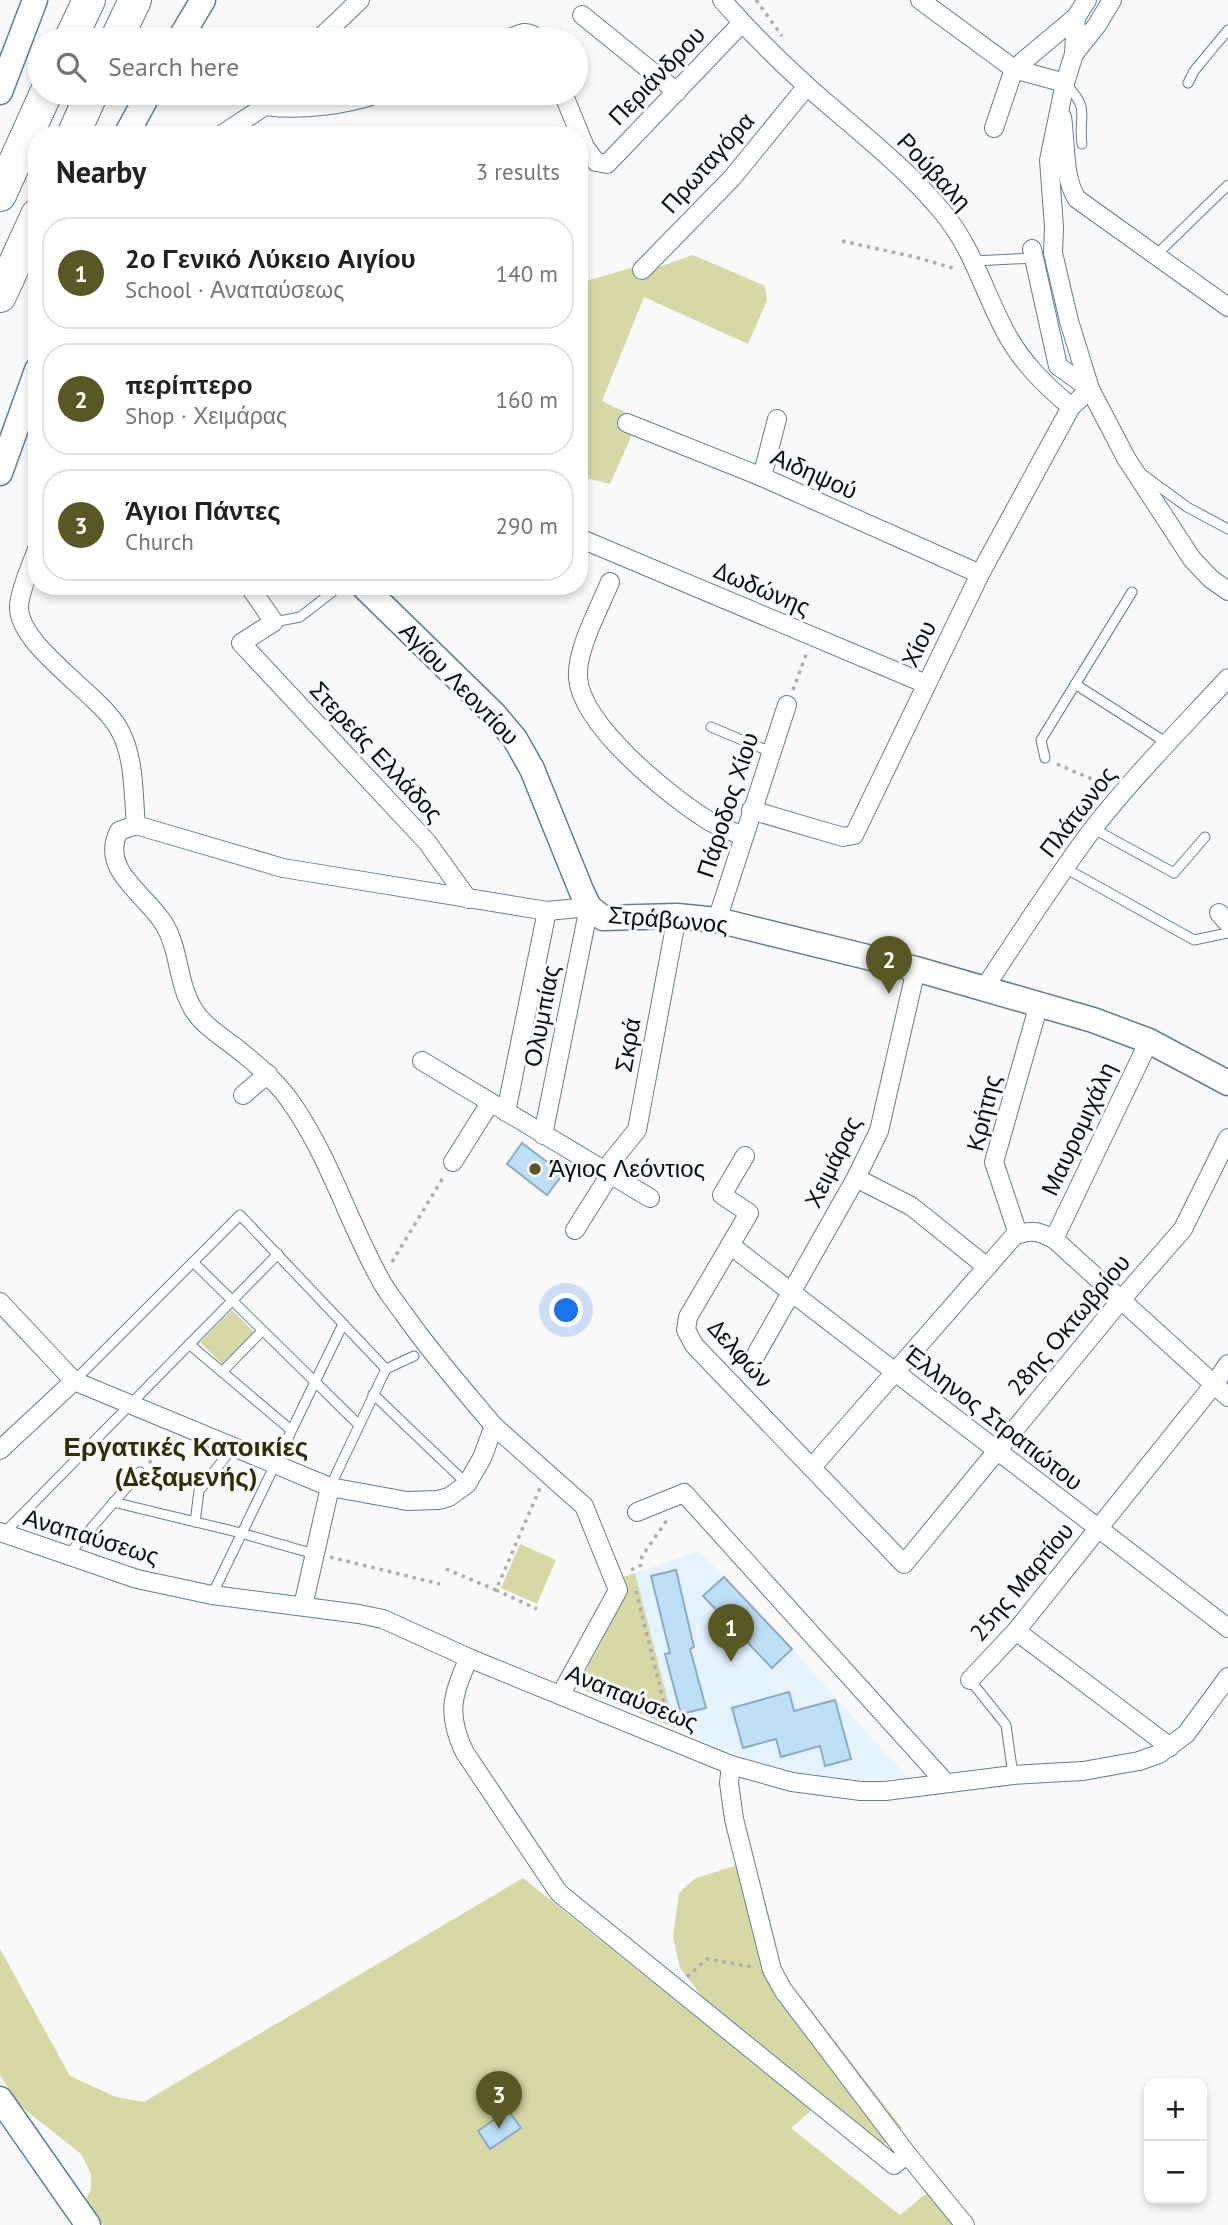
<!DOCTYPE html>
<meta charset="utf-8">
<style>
body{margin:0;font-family:"PT Sans",sans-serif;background:#f2f2f2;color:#222}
.controls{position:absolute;right:21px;bottom:21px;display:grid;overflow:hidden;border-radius:14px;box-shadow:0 4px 10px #0003}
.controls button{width:63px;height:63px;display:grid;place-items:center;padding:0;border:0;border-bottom:2px solid #e0e0e0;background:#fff;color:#222;font:35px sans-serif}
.you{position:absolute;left:567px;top:1311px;width:24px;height:24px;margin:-18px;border:5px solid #fff;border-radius:50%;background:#1a73e8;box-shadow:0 0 0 10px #1a73e833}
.badge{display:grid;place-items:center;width:46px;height:46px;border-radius:50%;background:#595825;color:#fff;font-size:23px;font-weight:700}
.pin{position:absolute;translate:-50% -58px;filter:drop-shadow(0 2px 4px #0008)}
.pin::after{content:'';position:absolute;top:37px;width:24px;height:21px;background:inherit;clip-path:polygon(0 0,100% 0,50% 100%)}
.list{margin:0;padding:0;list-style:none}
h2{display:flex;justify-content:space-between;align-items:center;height:91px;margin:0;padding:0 28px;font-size:30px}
h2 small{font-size:23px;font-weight:400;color:#767676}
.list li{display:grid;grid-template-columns:46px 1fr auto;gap:21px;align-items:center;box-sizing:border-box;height:112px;margin:0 14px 14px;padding:0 14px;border:2px solid #e0e0e0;border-radius:28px}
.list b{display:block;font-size:26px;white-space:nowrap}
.list p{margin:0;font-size:23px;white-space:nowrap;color:#767676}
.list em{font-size:23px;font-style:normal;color:#767676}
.icon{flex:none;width:38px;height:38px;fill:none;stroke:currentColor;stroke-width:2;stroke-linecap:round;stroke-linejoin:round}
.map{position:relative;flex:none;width:1228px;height:2225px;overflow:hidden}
.search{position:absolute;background:#fff;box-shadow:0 4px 10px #0003;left:28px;top:28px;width:560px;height:77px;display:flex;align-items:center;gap:18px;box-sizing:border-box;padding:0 24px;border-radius:38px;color:#767676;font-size:26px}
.panel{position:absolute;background:#fff;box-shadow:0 4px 10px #0003;left:28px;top:126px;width:560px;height:469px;border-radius:28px}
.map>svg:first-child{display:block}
.built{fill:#e3f3ff}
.green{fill:#d7d8a5}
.building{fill:#bee0f7;stroke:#8babc2;stroke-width:2}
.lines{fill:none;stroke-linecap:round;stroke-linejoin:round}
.lane-casing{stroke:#607f94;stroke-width:11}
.street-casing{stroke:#607f94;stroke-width:20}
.secondary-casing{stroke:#607f94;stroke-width:27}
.highway-casing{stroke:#607f94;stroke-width:34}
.path{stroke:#a9adaf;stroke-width:3.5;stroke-dasharray:3.5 5;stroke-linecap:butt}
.lane{stroke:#fff;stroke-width:9}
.street{stroke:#fff;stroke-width:18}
.secondary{stroke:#fff;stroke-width:24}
.highway{stroke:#fff;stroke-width:32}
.poi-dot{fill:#595825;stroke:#f9f9f9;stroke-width:2.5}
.labels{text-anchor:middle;stroke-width:6;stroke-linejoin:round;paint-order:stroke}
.street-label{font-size:24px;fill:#051118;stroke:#f9f9f9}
.poi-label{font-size:24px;fill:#051118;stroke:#f9f9f9;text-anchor:start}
.neighbourhood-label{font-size:26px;font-weight:bold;fill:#302f04;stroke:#f9f9f9}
</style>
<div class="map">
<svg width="1228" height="2225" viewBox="0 0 1228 2225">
<rect width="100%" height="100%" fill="#f9f9f9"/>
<!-- built -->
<polygon class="built" points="699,1551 792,1649 908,1778 859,1780 789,1771 749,1759 675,1728 635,1573"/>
<!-- green -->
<g class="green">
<polygon points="693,255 765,286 767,300 748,344 644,297 602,401 639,419 610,484 579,476 579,283 641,265 648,271"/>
<polygon points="232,1310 254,1332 223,1365 200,1342"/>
<polygon points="520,1544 556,1560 537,1604 501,1588"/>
<polygon points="635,1573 675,1728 577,1687 626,1595 623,1577"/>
<polygon points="737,1865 780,1970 902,2128 881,2146 709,2006 680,1968 673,1937 679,1893 694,1879"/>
<polygon points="523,1878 812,2110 791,2128 900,2215 928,2192 956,2225 103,2225 86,2200 91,2189 91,2174 81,2154 18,2104 0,2075 0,1949 70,2076 116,2097 144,2102"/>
</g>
<!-- building -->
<g class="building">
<polygon points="522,1143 563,1174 547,1195 507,1164"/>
<polygon points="676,1570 694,1647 690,1649 706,1708 681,1714 665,1654 670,1653 651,1576"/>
<polygon points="724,1577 792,1649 772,1668 703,1596"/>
<polygon points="789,1692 794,1711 835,1700 851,1759 825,1766 820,1746 781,1757 776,1739 743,1748 732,1708"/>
<polygon points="508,2110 521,2128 490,2149 478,2131"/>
</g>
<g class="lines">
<defs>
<g id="lane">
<polyline points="1188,83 1194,71 1228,30"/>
<path d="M1066,84c25,27 12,29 16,60"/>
<polyline points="1155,256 1228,185"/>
<polyline points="974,261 1034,258"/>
<polyline points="1142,474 1187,507 1228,529"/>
<polyline points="274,622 300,617 340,586"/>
<polyline points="1075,684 1167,743"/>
<polyline points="711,727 771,752"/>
<polyline points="1045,758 1041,740 1132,592"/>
<polyline points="1094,829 1174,873 1205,837"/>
<polyline points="1065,868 1194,940 1228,933"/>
<polyline points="194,1263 358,1424"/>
<polyline points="189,1344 291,1430"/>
<polyline points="222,1372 262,1331"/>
<polyline points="74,1381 240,1215 386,1369 414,1356"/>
<polyline points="373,1394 467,1484"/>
<polyline points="330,1487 386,1369"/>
<polyline points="113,1502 241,1533 314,1554"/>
<polyline points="195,1522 199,1491 233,1447"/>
<polyline points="4,1533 278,1254"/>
<polyline points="68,1555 140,1472"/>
<polyline points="212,1595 343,1324"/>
<polyline points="970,1680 1006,1725 1013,1775"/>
</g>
<g id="street">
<path d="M722,0c27,31 56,60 86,87 46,41 97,79 136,127 29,35 40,78 61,117 16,31 40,54 66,76"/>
<polyline points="920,0 1014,69 1065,83"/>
<polyline points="1087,0 1076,17 1074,54 1065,83 1049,160 1054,227 1053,253 1069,321 1090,389 1126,458 1192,559 1211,579 1228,591"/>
<polyline points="582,15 677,92"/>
<polyline points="318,40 360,0"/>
<path d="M506,40c11,-5 22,-13 31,0"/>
<polyline points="1074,54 1097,25 1112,0"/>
<polyline points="563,93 585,147 596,162 607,164 742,23"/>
<path d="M265,106c38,5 80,-1 116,-13"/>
<path d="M1062,117c4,26 1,61 15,82l151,108"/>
<polyline points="994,128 1014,69 1076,17"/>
<polyline points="221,135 265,106 274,93"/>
<polyline points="642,270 732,178 807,86"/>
<polyline points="627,423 762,477 980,574"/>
<polyline points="762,477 777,419"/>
<polyline points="579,538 926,684"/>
<path d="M37,549c-6,17 -16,38 -18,56 -3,40 80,88 100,124 16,28 14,65 17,96"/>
<path d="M610,582c-11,27 -34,68 -32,96 4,48 91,118 131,143 10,6 23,10 34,15"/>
<polyline points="249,586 274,622 241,643 427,842 468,899"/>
<polyline points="751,810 843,837 854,835 980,574 1071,407 1090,389 1058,366 1032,249"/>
<polyline points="1219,913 1228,923"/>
<polyline points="717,920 787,705"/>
<path d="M983,990c36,-54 70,-108 109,-160 42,-54 90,-102 136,-152"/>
<polyline points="422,1061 650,1198"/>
<polyline points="243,1095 268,1074"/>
<polyline points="506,1112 547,911"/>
<polyline points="745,1156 722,1195 749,1213 688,1317 686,1330 694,1345 904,1564 1121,1300 1183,1229 1228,1138"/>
<polyline points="453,1162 490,1103"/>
<polyline points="603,1172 637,1130 677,916"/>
<polyline points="856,1178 911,1206 987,1267"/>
<polyline points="575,1230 609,1176"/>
<polyline points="1018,1234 994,1162 1039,1004"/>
<polyline points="1054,1239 1149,1041"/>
<polyline points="730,1245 1228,1628"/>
<polyline points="0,1302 74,1381 0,1450"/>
<polyline points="753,1360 856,1178 879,1131 916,969"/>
<polyline points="74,1381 330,1487 407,1501 438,1500 449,1497 467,1484 482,1458 494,1426 584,1506 618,1590 561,1694"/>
<path d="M494,1426c-31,-37 -63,-73 -90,-112 -8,-11 -18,-23 -24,-35 -31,-56 -49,-117 -85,-171 -15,-23 -34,-40 -55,-57 -17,-14 -36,-24 -47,-42 -16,-27 -13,-59 -29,-85 -18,-30 -65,-54 -45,-93l17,-6 147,43 264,43 42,-4 -46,228"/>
<path d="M812,1467l202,-231c17,-7 24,-5 40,3l174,158"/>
<polyline points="637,1512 684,1493 946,1783"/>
<polyline points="0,1532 137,1579 212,1595 359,1614 383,1619 469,1658 731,1765 792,1782 861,1791 885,1791 1013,1775 1083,1771 1139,1761 1159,1754 1186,1734 1228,1677"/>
<polyline points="303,1606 330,1487"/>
<polyline points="1016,1631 1170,1747"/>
<path d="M469,1658c-17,36 -23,57 -4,95l94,140 335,272 13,-11 58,71"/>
<polyline points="970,1680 1016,1631 1215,1383 1228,1364"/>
<polyline points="731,1765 729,1783 734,1819 772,1970 783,1990 907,2154"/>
</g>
<g id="secondary">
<polyline points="179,40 203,0"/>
<polyline points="0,92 35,0"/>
<polyline points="126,135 149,93"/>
<polyline points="0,473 37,370"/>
<polyline points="363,586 494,714 515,739 532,769 581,890 589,907 603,918 677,916 717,920 916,969 1093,1020 1149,1041 1228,1083"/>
<polyline points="0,2099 88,2225"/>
</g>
<g id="highway">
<polyline points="70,40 89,0"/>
<polyline points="116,40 135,0"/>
<polyline points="73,135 92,93"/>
<polyline points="0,195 46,93"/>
<polyline points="0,296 37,215"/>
</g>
</defs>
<!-- lane casing -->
<use href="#lane" class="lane-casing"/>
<!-- street casing -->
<use href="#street" class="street-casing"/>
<!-- secondary casing -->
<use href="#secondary" class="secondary-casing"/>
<!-- highway casing -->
<use href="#highway" class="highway-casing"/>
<!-- path -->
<g class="path">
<polyline points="756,0 782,36"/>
<polyline points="842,241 915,257 956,269"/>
<polyline points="793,690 807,652"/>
<polyline points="1057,764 1108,786"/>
<polyline points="392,1262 444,1176"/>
<polyline points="149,1463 172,1438"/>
<polyline points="330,1557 440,1584"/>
<polyline points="446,1569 496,1590 540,1488"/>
<polyline points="631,1570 641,1565 642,1556 667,1520"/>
<polyline points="496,1590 537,1609"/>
<polyline points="636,1591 669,1723"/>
<polyline points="687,1977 707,1959 753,1967"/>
</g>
<!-- lane -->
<use href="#lane" class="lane"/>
<!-- street -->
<use href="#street" class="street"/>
<!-- secondary -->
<use href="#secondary" class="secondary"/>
<!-- highway -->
<use href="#highway" class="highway"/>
</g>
<!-- markers -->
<circle class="poi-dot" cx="535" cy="1169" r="7"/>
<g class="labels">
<!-- street labels -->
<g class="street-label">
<text transform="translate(657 76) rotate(-46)" y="8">Περιάνδρου</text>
<text transform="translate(708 163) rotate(-48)" y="8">Πρωταγόρα</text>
<text transform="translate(934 172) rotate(47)" y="8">Ρούβαλη</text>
<text transform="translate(814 474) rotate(24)" y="8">Αιδηψού</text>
<text transform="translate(762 589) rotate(23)" y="8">Δωδώνης</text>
<text transform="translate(919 644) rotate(-64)" y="8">Χίου</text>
<text transform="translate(459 684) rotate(46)" y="8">Αγίου Λεοντίου</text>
<text transform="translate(376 752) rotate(47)" y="8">Στερεάς Ελλάδος</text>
<text transform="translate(728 805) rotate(-72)" y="8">Πάροδος Χίου</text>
<text transform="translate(1078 812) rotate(-52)" y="8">Πλάτωνος</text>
<text transform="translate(668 920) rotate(5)" y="8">Στράβωνος</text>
<text transform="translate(542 1016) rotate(-79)" y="8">Ολυμπίας</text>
<text transform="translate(628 1045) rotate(-80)" y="8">Σκρά</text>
<text transform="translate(984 1113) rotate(-76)" y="8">Κρήτης</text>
<text transform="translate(1079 1129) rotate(-65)" y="8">Μαυρομιχάλη</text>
<text transform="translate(833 1162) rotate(-64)" y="8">Χειμάρας</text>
<text transform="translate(1069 1325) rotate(-50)" y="8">28ης Οκτωβρίου</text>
<text transform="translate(740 1354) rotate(48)" y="8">Δελφών</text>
<text transform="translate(993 1418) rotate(38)" y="8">Έλληνος Στρατιώτου</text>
<text transform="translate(91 1537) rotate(17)" y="8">Αναπαύσεως</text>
<text transform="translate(1022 1582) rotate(-50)" y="8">25ης Μαρτίου</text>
<text transform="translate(632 1698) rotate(22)" y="8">Αναπαύσεως</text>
</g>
<!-- poi labels -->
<g class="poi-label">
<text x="549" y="1177">Άγιος Λεόντιος</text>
</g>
<!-- neighbourhood labels -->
<g class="neighbourhood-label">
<text x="186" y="1456">Εργατικές Κατοικίες<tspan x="186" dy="30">(Δεξαμενής)</tspan></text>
</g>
</g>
</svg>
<div class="controls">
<button>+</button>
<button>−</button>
</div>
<div class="you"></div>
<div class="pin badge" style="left:731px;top:1662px">1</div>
<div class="pin badge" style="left:889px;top:994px">2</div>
<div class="pin badge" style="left:499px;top:2129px">3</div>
<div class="search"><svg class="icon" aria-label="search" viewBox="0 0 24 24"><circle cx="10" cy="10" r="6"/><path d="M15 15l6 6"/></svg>Search here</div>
<section class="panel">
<h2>Nearby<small>3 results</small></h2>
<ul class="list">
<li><span class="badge">1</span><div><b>2ο Γενικό Λύκειο Αιγίου</b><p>School · Αναπαύσεως</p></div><em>140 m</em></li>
<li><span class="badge">2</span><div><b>περίπτερο</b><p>Shop · Χειμάρας</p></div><em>160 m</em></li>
<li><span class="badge">3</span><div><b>Άγιοι Πάντες</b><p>Church</p></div><em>290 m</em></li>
</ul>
</section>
</div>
